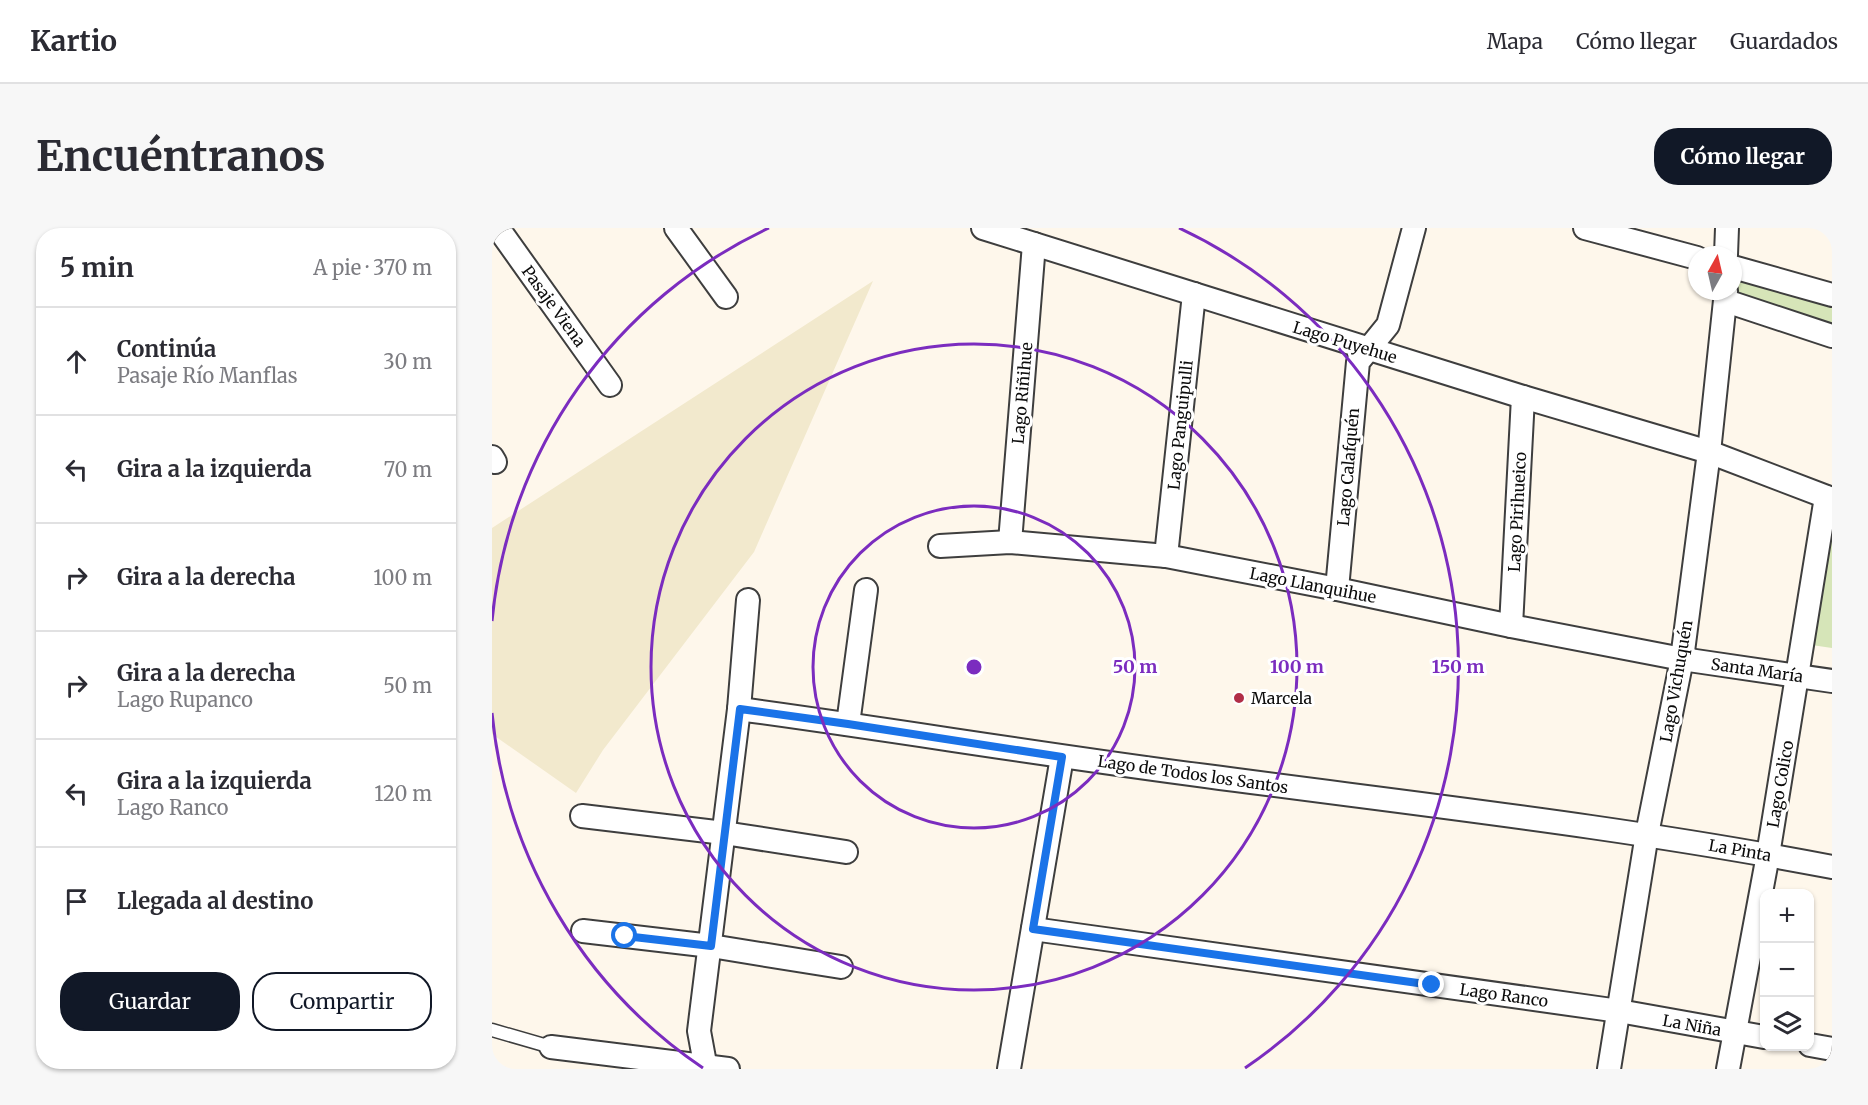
<!DOCTYPE html>
<html lang="es">
<meta charset="utf-8">
<style>
body{margin:0;font-family:Merriweather,serif;background:#f7f7f7;color:#2b2b33}
.controls{position:absolute;right:18px;bottom:18px;display:grid;overflow:hidden;border-radius:12px;box-shadow:0 2px 4px #0004}
.controls button{width:54px;height:54px;display:grid;place-items:center;padding:0;border:0;border-bottom:2px solid #e1e1e2;background:#fff;color:#2b2b33;font:30px sans-serif}
.compass{position:absolute;left:1196px;top:18px;width:54px;height:54px;border-radius:50%;background:#fff;box-shadow:0 2px 4px #0004;rotate:8deg}
.stop{position:absolute;width:18px;height:18px;margin:-14px;border:4px solid #1a73e8;border-radius:50%;background:#fff}
.stop.end{background:#1a73e8;border-color:#fff;box-shadow:0 2px 6px #0008}
.list{margin:0;padding:0;list-style:none}
h2{display:flex;justify-content:space-between;align-items:center;height:78px;margin:0;padding:0 24px;font-size:26px}
h2 small{font-size:20px;font-weight:400;color:#7c7c81}
.list li{display:grid;grid-template-columns:39px 1fr auto;gap:18px;align-items:center;box-sizing:border-box;height:108px;padding:0 24px;border-top:2px solid #e1e1e2}
.list b{display:block;font-size:22px;white-space:nowrap}
.list p{margin:0;font-size:20px;white-space:nowrap;color:#7c7c81}
.list em{font-size:20px;font-style:normal;color:#7c7c81}
.actions{display:flex;gap:12px;padding:18px 24px}
.actions a{flex:1;padding:14px 0;border:2px solid #111827;border-radius:24px;text-align:center;font-size:21px;color:#111827}
.actions .main{background:#111827;color:#fff}
.icon{flex:none;width:33px;height:33px;fill:none;stroke:currentColor;stroke-width:2;stroke-linecap:round;stroke-linejoin:round}
.map{position:relative;flex:none;width:1340px;height:841px;overflow:hidden;border-radius:24px}
header{display:flex;align-items:center;gap:36px;box-sizing:border-box;height:84px;padding:0 30px;background:#fff;border-bottom:2px solid #e1e1e2}
header strong{font-size:28px}
nav{display:flex;gap:33px;margin-inline-start:auto;font-size:21px}
.intro{display:flex;align-items:center;justify-content:space-between;box-sizing:border-box;height:144px;padding:0 36px}
h1{margin:0;font-size:42px}
.button{padding:15px 27px;border-radius:24px;background:#111827;color:#fff;font-size:21px;font-weight:700}
main{display:flex;gap:36px;padding:0 36px}
aside{flex:1;background:#fff;border-radius:24px;box-shadow:0 2px 4px #0004}
.map>svg:first-child{display:block}
.farmland{fill:#f2e9cd}
.green{fill:#d6e5b8}
.lines{fill:none;stroke-linecap:round;stroke-linejoin:round}
.service-casing{stroke:#3e3e3e;stroke-width:15}
.minor-casing{stroke:#3e3e3e;stroke-width:26}
.service{stroke:#fff;stroke-width:12}
.minor{stroke:#fff;stroke-width:22}
.route{stroke:#1a73e8;stroke-width:8}
.ring{fill:none;stroke:#7b2cbf;stroke-width:3}
.poi-dot{fill:#b12e47;stroke:#fff;stroke-width:2}
.labels{text-anchor:middle;stroke-width:6;stroke-linejoin:round;paint-order:stroke}
.street-label{font-size:16px;fill:#0b0b0b;stroke:#fff}
.poi-label{font-size:16px;fill:#0b0b0b;stroke:#fff;text-anchor:start}
.centre{fill:#7b2cbf;stroke:#fff;stroke-width:3}
.ring-label{font-size:18px;text-anchor:middle;font-weight:bold;fill:#7b2cbf;stroke:#fff;stroke-width:6;stroke-linejoin:round;paint-order:stroke}
</style>
<header>
<strong>Kartio</strong>
<nav><a>Mapa</a><a>Cómo llegar</a><a>Guardados</a></nav>
</header>
<div class="intro"><h1>Encuéntranos</h1><a class="button">Cómo llegar</a></div>
<main>
<aside>
<h2>5 min<small>A pie · 370 m</small></h2>
<ul class="list">
<li><svg class="icon" aria-label="ahead" viewBox="0 0 24 24"><path d="M12 20V5M6 11l6-6 6 6"/></svg><div><b>Continúa</b><p>Pasaje Río Manflas</p></div><em>30 m</em></li>
<li><svg class="icon" aria-label="left" viewBox="0 0 24 24"><path d="M17 20v-9H6M10 6l-5 5 5 5"/></svg><div><b>Gira a la izquierda</b></div><em>70 m</em></li>
<li><svg class="icon" aria-label="right" viewBox="0 0 24 24"><path d="M7 20v-9h11M14 6l5 5-5 5"/></svg><div><b>Gira a la derecha</b></div><em>100 m</em></li>
<li><svg class="icon" aria-label="right" viewBox="0 0 24 24"><path d="M7 20v-9h11M14 6l5 5-5 5"/></svg><div><b>Gira a la derecha</b><p>Lago Rupanco</p></div><em>50 m</em></li>
<li><svg class="icon" aria-label="left" viewBox="0 0 24 24"><path d="M17 20v-9H6M10 6l-5 5 5 5"/></svg><div><b>Gira a la izquierda</b><p>Lago Ranco</p></div><em>120 m</em></li>
<li><svg class="icon" aria-label="arrive" viewBox="0 0 24 24"><path d="M6 21V4h12l-3 4 3 4H6"/></svg><div><b>Llegada al destino</b></div></li>
</ul>
<div class="actions"><a class="main">Guardar</a><a>Compartir</a></div>
</aside>
<div class="map">
<svg width="1340" height="841" viewBox="0 0 1340 841">
<rect width="100%" height="100%" fill="#fef7eb"/>
<!-- farmland -->
<polygon class="farmland" points="381,53 262,324 111,522 84,565 0,506 0,300"/>
<!-- green -->
<g class="green">
<polygon points="1245,51 1340,79 1340,106 1238,75"/>
<polygon points="1340,288 1340,420 1306,415"/>
</g>
<g class="lines">
<defs>
<polyline id="service" points="0,802 59,819"/>
<g id="minor">
<polyline points="6,0 118,157"/>
<polyline points="184,0 234,69"/>
<polyline points="491,0 1031,169 1217,224 1340,271"/>
<polyline points="1093,0 1205,30"/>
<polyline points="1234,27 1235,0"/>
<polyline points="1241,39 1340,67"/>
<polyline points="1234,73 1340,108"/>
<polyline points="0,229 3,234"/>
<polyline points="518,314 542,16"/>
<polyline points="448,318 518,314 674,328 845,361 1019,398 1190,431 1340,453"/>
<polyline points="674,328 702,66"/>
<polyline points="845,361 866,134 896,97 922,0"/>
<polyline points="1019,398 1031,169"/>
<path d="M247,481c156,21 311,47 467,67 209,28 419,51 626,91"/>
<polyline points="356,496 374,362"/>
<polyline points="90,588 232,605 354,624"/>
<polyline points="541,701 1127,783 1272,809"/>
<polyline points="91,703 219,718 349,739"/>
<polyline points="1318,817 1340,821"/>
<polyline points="59,819 236,841"/>
<polyline points="214,841 207,803 247,481 256,372"/>
<polyline points="517,841 570,529"/>
<polyline points="1117,841 1155,606 1190,431 1217,224 1234,63"/>
<polyline points="1236,841 1276,627 1334,269"/>
</g>
</defs>
<!-- service casing -->
<use href="#service" class="service-casing"/>
<!-- minor casing -->
<use href="#minor" class="minor-casing"/>
<!-- service -->
<use href="#service" class="service"/>
<!-- minor -->
<use href="#minor" class="minor"/>
</g>
<g class="lines">
<!-- route -->
<polyline class="route" points="133,708 219,718 248,481 356,496 570,529 541,701 940,757"/>
</g>
<!-- distance rings -->
<g class="ring">
<circle cx="482" cy="439" r="161"/>
<circle cx="482" cy="439" r="323"/>
<path d="M211 840A484 484 0 0 1 0 485M0 393A484 484 0 0 1 277 0M687 0A484 484 0 0 1 753 840"/>
</g>
<!-- markers -->
<circle class="poi-dot" cx="747" cy="470" r="6"/>
<g class="labels">
<!-- street labels -->
<g class="street-label">
<text transform="translate(62 78) rotate(54)" y="6">Pasaje Viena</text>
<text transform="translate(853 114) rotate(17)" y="6">Lago Puyehue</text>
<text transform="translate(530 165) rotate(-85)" y="6">Lago Riñihue</text>
<text transform="translate(688 197) rotate(-84)" y="6">Lago Panguipulli</text>
<text transform="translate(856 239) rotate(-85)" y="6">Lago Calafquén</text>
<text transform="translate(1025 284) rotate(-87)" y="6">Lago Pirihueico</text>
<text transform="translate(821 357) rotate(11)" y="6">Lago Llanquihue</text>
<text transform="translate(1265 442) rotate(8)" y="6">Santa María</text>
<text transform="translate(1184 453) rotate(-80)" y="6">Lago Vichuquén</text>
<text transform="translate(701 546) rotate(8)" y="6">Lago de Todos los Santos</text>
<text transform="translate(1288 556) rotate(-80)" y="6">Lago Colico</text>
<text transform="translate(1248 622) rotate(10)" y="6">La Pinta</text>
<text transform="translate(1012 767) rotate(8)" y="6">Lago Ranco</text>
<text transform="translate(1200 797) rotate(10)" y="6">La Niña</text>
</g>
<!-- poi labels -->
<g class="poi-label">
<text x="759" y="476">Marcela</text>
</g>
</g>
<circle cx="482" cy="439" r="9" class="centre"/>
<g class="ring-label">
<text x="643" y="445">50 m</text>
<text x="805" y="445">100 m</text>
<text x="966" y="445">150 m</text>
</g>
</svg>
<div class="controls">
<button>+</button>
<button>−</button>
<button><svg class="icon" aria-label="layers" viewBox="0 0 24 24"><path d="M12 4l9 5-9 5-9-5zM3 14l9 5 9-5"/></svg></button>
</div>
<svg class="compass" viewBox="-18 -18 36 36"><path d="M0-13l5 13h-10z" fill="#e53935"/><path d="M0 13l5-13h-10z" fill="#7c7c81"/></svg>
<div class="stop" style="left:133px;top:708px"></div>
<div class="stop end" style="left:940px;top:757px"></div>
</div>
</main>
